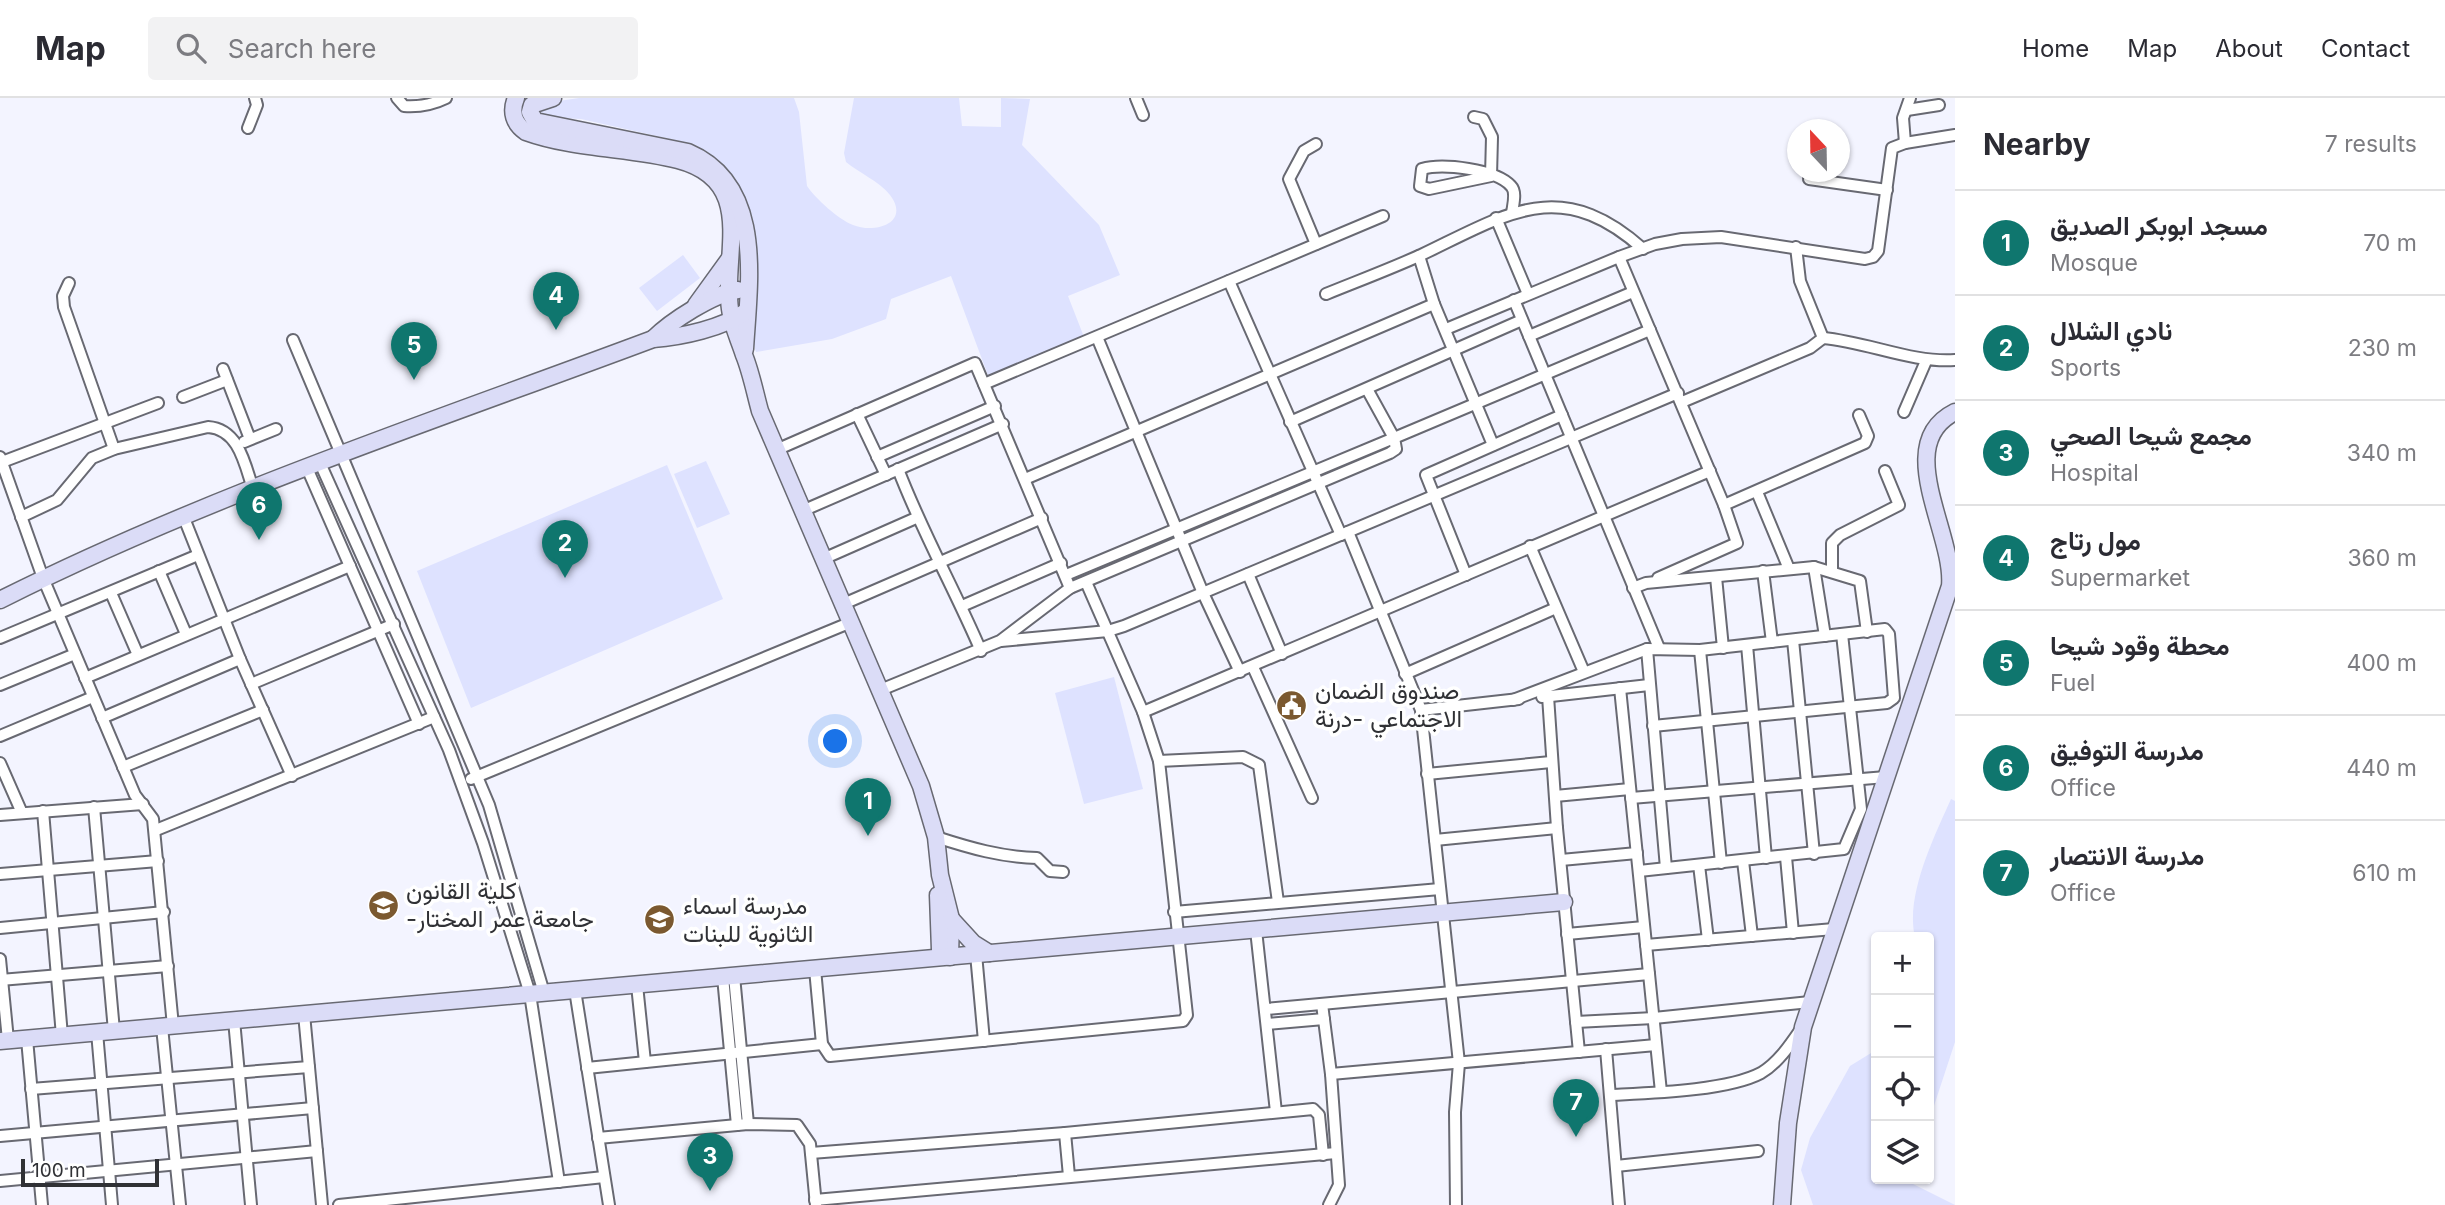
<!DOCTYPE html>
<meta charset="utf-8">
<style>
body{margin:0;font-family:Inter,Vazirmatn,sans-serif;background:#f2f2f3;color:#2b2b33}
.controls{position:absolute;right:21px;bottom:21px;display:grid;overflow:hidden;border-radius:7px;box-shadow:0 2px 5px #0004}
.controls button{width:63px;height:63px;display:grid;place-items:center;padding:0;border:0;border-bottom:2px solid #e1e1e2;background:#fff;color:#2b2b33;font:35px sans-serif}
.compass{position:absolute;left:1787px;top:21px;width:63px;height:63px;border-radius:50%;background:#fff;box-shadow:0 2px 5px #0004;rotate:338deg}
.scale{position:absolute;left:21px;bottom:18px;width:138px;box-sizing:border-box;padding-left:7px;border:4px solid #303135;border-top:0;font-size:19px;line-height:24px;white-space:nowrap;color:#303135;-webkit-text-stroke:5px #fff;paint-order:stroke}
.you{position:absolute;left:836px;top:644px;width:24px;height:24px;margin:-18px;border:5px solid #fff;border-radius:50%;background:#1a73e8;box-shadow:0 0 0 10px #1a73e833}
.badge{display:grid;place-items:center;width:46px;height:46px;border-radius:50%;background:#0f766e;color:#fff;font-size:23px;font-weight:700}
.pin{position:absolute;translate:-50% -58px;filter:drop-shadow(0 2px 4px #0008)}
.pin::after{content:'';position:absolute;top:37px;width:24px;height:21px;background:inherit;clip-path:polygon(0 0,100% 0,50% 100%)}
.list{margin:0;padding:0;list-style:none}
h2{display:flex;justify-content:space-between;align-items:center;height:91px;margin:0;padding:0 28px;font-size:30px}
h2 small{font-size:23px;font-weight:400;color:#7c7c81}
.list li{display:grid;grid-template-columns:46px 1fr auto;gap:21px;align-items:center;box-sizing:border-box;height:105px;padding:0 28px;border-top:2px solid #e1e1e2}
.list b{display:block;font-size:26px;white-space:nowrap}
.list p{margin:0;font-size:23px;white-space:nowrap;color:#7c7c81}
.list em{font-size:23px;font-style:normal;color:#7c7c81}
.icon{flex:none;width:38px;height:38px;fill:none;stroke:currentColor;stroke-width:2;stroke-linecap:round;stroke-linejoin:round}
.map{position:relative;flex:none;width:1955px;height:1107px;overflow:hidden}
header{display:flex;align-items:center;gap:42px;box-sizing:border-box;height:98px;padding:0 35px;background:#fff;border-bottom:2px solid #e1e1e2}
header strong{font-size:33px}
nav{display:flex;gap:38px;margin-inline-start:auto;font-size:24px}
.search{width:490px;height:63px;background:#f2f2f3;display:flex;align-items:center;gap:18px;box-sizing:border-box;padding:0 24px;border-radius:7px;color:#7c7c81;font-size:26px}
main{display:flex}
aside{flex:1;background:#fff}
.map>svg:first-child{display:block}
.green{fill:#dee2ff}
.lines{fill:none;stroke-linecap:round;stroke-linejoin:round}
.street-casing{stroke:#686972;stroke-width:14}
.secondary-casing{stroke:#686972;stroke-width:19}
.street{stroke:#fff;stroke-width:10}
.secondary{stroke:#dbdcf7;stroke-width:16}
.labels{text-anchor:middle;stroke-width:7;stroke-linejoin:round;paint-order:stroke}
.poi-label{font-size:24px;fill:#303135;stroke:#fff;text-anchor:start}
</style>
<header>
<strong>Map</strong>
<div class="search"><svg class="icon" aria-label="search" viewBox="0 0 24 24"><circle cx="10" cy="10" r="6"/><path d="M15 15l6 6"/></svg>Search here</div>
<nav><a>Home</a><a>Map</a><a>About</a><a>Contact</a></nav>
</header>
<main>
<div class="map">
<svg width="1955" height="1107" viewBox="0 0 1955 1107">
<rect width="100%" height="100%" fill="#f3f4ff"/>
<!-- green -->
<g class="green">
<path d="M579,0h215l5,14 8,74c9,13 31,33 46,39 22,9 58,-2 37,-30 -11,-14 -31,-22 -44,-33l-2,-9 10,-55h105l3,28 39,1v-29l29,1 -8,46 77,80 21,50 -52,21 16,41 -95,41 -38,-102 -60,23 -5,20 -54,20 -76,13 -7,-24 2,-78 -32,-87 -14,-12 -26,-10 -98,-22 -44,-2 2,-13z"/>
<polygon points="683,157 700,180 657,213 639,190"/>
<polygon points="706,363 730,416 697,430 674,376"/>
<polygon points="667,367 723,501 471,610 417,473"/>
<polygon points="1114,579 1143,691 1084,706 1055,595"/>
<path d="M1951,701l4,2v241l-26,79v-184h-14c-10,-41 19,-100 36,-138z"/>
<polygon points="1876,952 1876,1081 1910,1081 1909,1084 1955,1107 1813,1107 1801,1072 1810,1040 1850,968"/>
</g>
<g class="lines">
<defs>
<g id="street">
<path d="M397,0l7,8c15,1 28,-1 42,-8"/>
<polyline points="1136,0 1143,17"/>
<polyline points="1907,12 1939,7"/>
<path d="M1474,19l9,2 9,18 -1,39 -62,13 -9,-3 2,-17c20,-6 74,0 89,17 6,6 2,19 1,27"/>
<polyline points="248,30 257,7 255,0"/>
<polyline points="1905,45 1903,20 1910,0"/>
<polyline points="1809,81 1887,92"/>
<polyline points="1496,120 1528,196"/>
<polyline points="1316,146 1289,81 1304,53 1316,46"/>
<polyline points="1419,158 1434,206 1493,347"/>
<polyline points="1619,159 1724,407 1865,345 1868,338 1859,317"/>
<polyline points="1229,183 1341,437"/>
<polyline points="69,185 63,198 64,209 114,351"/>
<path d="M1326,196c32,-13 64,-25 95,-39 86,-41 139,-80 222,-6"/>
<polyline points="1514,202 1659,550"/>
<polyline points="1446,231 1619,159 1655,146 1682,141 1721,139 1865,161 1873,159 1878,153 1892,50 1905,45 1955,37"/>
<polyline points="1529,238 1633,194"/>
<polyline points="1097,239 1203,495 1240,574"/>
<path d="M1823,240c45,4 88,25 132,22"/>
<polyline points="293,242 489,707 544,895"/>
<polyline points="223,271 250,341"/>
<polyline points="984,286 1383,118"/>
<polyline points="183,299 227,282"/>
<polyline points="1682,304 1810,250 1823,240 1800,183 1796,149"/>
<polyline points="1904,314 1926,263"/>
<polyline points="857,316 886,377"/>
<polyline points="1290,324 1522,222"/>
<polyline points="244,344 276,331"/>
<polyline points="776,352 975,265 1070,490"/>
<polyline points="0,359 43,480 135,697 153,721 173,928"/>
<polyline points="877,359 995,308"/>
<polyline points="2,364 158,305"/>
<polyline points="320,365 449,652 483,745 530,896 559,1084"/>
<polyline points="307,370 419,626"/>
<path d="M898,371c24,63 57,121 83,182"/>
<polyline points="1025,381 1434,206"/>
<polyline points="1757,394 1789,471"/>
<polyline points="802,413 1003,326"/>
<path d="M21,419l36,-17 35,-42 22,-9 94,-22c31,2 37,38 45,62"/>
<polyline points="184,420 240,561 292,678"/>
<polyline points="1348,434 1421,612 1459,965 1455,1014 1456,1107"/>
<polyline points="1530,448 1584,574"/>
<polyline points="823,461 916,420"/>
<polyline points="1814,469 1825,538"/>
<polyline points="159,473 186,536"/>
<polyline points="1763,473 1772,544"/>
<polyline points="1832,473 1832,445 1840,437 1899,407 1885,373"/>
<polyline points="1248,476 1282,556"/>
<polyline points="1066,477 1394,340 1367,291"/>
<polyline points="1466,477 1426,377 1562,317"/>
<polyline points="1716,479 1723,550"/>
<polyline points="1658,480 1737,445 1724,407"/>
<polyline points="1086,484 1143,614 1710,373"/>
<polyline points="1633,490 1646,485 1814,469 1860,483 1867,534"/>
<polyline points="111,495 138,557"/>
<polyline points="841,507 1042,420"/>
<polyline points="962,508 1061,465"/>
<polyline points="0,540 198,457"/>
<polyline points="1793,542 1814,756"/>
<polyline points="1001,543 1108,533 1124,528 1678,295"/>
<polyline points="1747,547 1766,760"/>
<polyline points="1647,551 1666,770"/>
<polyline points="1700,552 1721,765"/>
<polyline points="1253,569 1312,700"/>
<polyline points="1405,576 1556,510"/>
<polyline points="85,580 350,468"/>
<polyline points="251,586 394,526"/>
<polyline points="0,587 75,556"/>
<polyline points="1620,590 1661,994"/>
<polyline points="878,593 1000,543 1070,490 1390,355 1396,351 1394,340 1650,232"/>
<polyline points="1548,598 1557,730 1579,954"/>
<polyline points="1542,599 1649,587"/>
<polyline points="1513,602 1647,551 1700,552 1885,531 1889,536 1894,600 1887,605 1653,628"/>
<polyline points="1421,612 1519,601"/>
<polyline points="102,620 240,561"/>
<polyline points="0,638 93,599"/>
<polyline points="1159,663 1243,659 1259,667 1278,804"/>
<polyline points="0,665 22,715"/>
<polyline points="123,669 263,612"/>
<polyline points="1427,676 1551,664"/>
<polyline points="471,681 849,525"/>
<polyline points="1555,698 1630,691"/>
<polyline points="1631,700 1886,679"/>
<polyline points="94,709 114,933"/>
<polyline points="43,713 62,938"/>
<polyline points="0,717 143,706"/>
<polyline points="156,732 434,619"/>
<path d="M936,739c34,11 65,20 101,21l13,13 13,1"/>
<polyline points="1435,742 1557,730"/>
<polyline points="1786,759 1793,835"/>
<polyline points="1561,762 1637,755"/>
<polyline points="1743,763 1752,838"/>
<polyline points="1699,767 1708,842"/>
<polyline points="1639,773 1844,751 1861,711 1842,536"/>
<polyline points="0,776 158,763"/>
<polyline points="1174,814 1440,791"/>
<polyline points="0,830 164,814"/>
<polyline points="1256,832 1276,1014"/>
<polyline points="1567,836 1644,829"/>
<polyline points="1646,847 1834,831"/>
<polyline points="976,856 984,943"/>
<polyline points="0,861 8,942"/>
<polyline points="815,871 822,946 830,958 1183,923 1187,917 1159,663 1143,614"/>
<polyline points="734,878 748,1026"/>
<polyline points="723,879 737,1027"/>
<polyline points="0,882 168,868"/>
<polyline points="637,887 645,964"/>
<polyline points="575,892 609,1107"/>
<polyline points="1322,906 1331,976 1339,1087 1329,1107"/>
<polyline points="1266,911 1649,876"/>
<polyline points="304,916 322,1107"/>
<polyline points="234,922 251,1107"/>
<polyline points="1576,924 1654,920 1810,904"/>
<polyline points="1267,926 1324,921"/>
<polyline points="162,929 180,1107"/>
<polyline points="97,934 112,1107"/>
<polyline points="27,941 42,1107"/>
<polyline points="1606,951 1619,1107"/>
<polyline points="587,970 822,946"/>
<polyline points="1331,976 1656,947"/>
<polyline points="31,991 309,969"/>
<path d="M1610,997c39,-2 117,-4 151,-22 17,-10 29,-28 40,-44"/>
<polyline points="1065,1035 1069,1078"/>
<polyline points="0,1038 313,1010"/>
<polyline points="598,1040 748,1026 797,1027 810,1046 816,1107"/>
<polyline points="811,1055 1065,1035 1313,1011 1319,1017 1323,1057"/>
<polyline points="1616,1068 1758,1053"/>
<polyline points="0,1083 317,1053"/>
<polyline points="815,1102 1336,1055"/>
<polyline points="339,1107 604,1079"/>
</g>
<g id="secondary">
<path d="M516,0c-6,14 -2,26 10,34 47,17 104,16 152,28 80,21 44,94 52,149 2,17 9,30 14,46 7,17 11,38 16,56l161,375 15,51 4,38 11,44 -1,38"/>
<path d="M553,0l-21,7 -2,7 5,9 153,31c77,33 61,129 57,197"/>
<polyline points="696,207 730,160"/>
<path d="M653,241c18,-18 60,-45 85,-49"/>
<path d="M0,502c209,-105 434,-179 653,-261 29,-2 70,-11 94,-28"/>
<polyline points="938,797 940,852"/>
<polyline points="951,821 973,845 989,855"/>
<polyline points="0,943 1564,804"/>
<path d="M1782,1107l6,-82 15,-96 147,-441c5,-52 -59,-142 5,-174"/>
</g>
</defs>
<!-- street casing -->
<use href="#street" class="street-casing"/>
<!-- secondary casing -->
<use href="#secondary" class="secondary-casing"/>
<!-- street -->
<use href="#street" class="street"/>
<!-- secondary -->
<use href="#secondary" class="secondary"/>
</g>
<!-- icons -->
<defs>
<symbol id="civic-disc" viewBox="-11 -11 22 22"><circle r="9.5" fill="#7b5930" stroke="#fff"/><path d="M-.6-6.5H3V-4.5H.6V-3L4-1V1h2V6H-6V1h2V-1L-.6-3ZM-1.2 2.5V6h2.4V2.5Z" fill="#fff"/></symbol>
<symbol id="university-disc" viewBox="-11 -11 22 22"><circle r="9.5" fill="#7b5930" stroke="#fff"/><path d="M0-5L7-2L0 1L-7-2ZM-4 1L0 2.5L4 1V4Q0 6-4 4Z" fill="#fff"/></symbol>
<symbol id="school-disc" viewBox="-11 -11 22 22"><circle r="9.5" fill="#7b5930" stroke="#fff"/><path d="M0-5L7-2L0 1L-7-2ZM-4 1L0 2.5L4 1V4Q0 6-4 4Z" fill="#fff"/></symbol>
</defs>
<g fill-rule="evenodd">
<use href="#civic-disc" x="1274" y="590" width="35" height="35"/>
<use href="#university-disc" x="366" y="790" width="35" height="35"/>
<use href="#school-disc" x="642" y="804" width="35" height="35"/>
</g>
<g class="labels">
<!-- poi labels -->
<g class="poi-label">
<text x="1315" y="601">صندوق الضمان<tspan x="1315" dy="28">الاجتماعي -درنة</tspan></text>
<text x="406" y="801">كلية القانون<tspan x="406" dy="28">-جامعة عمر المختار</tspan></text>
<text x="683" y="816">مدرسة اسماء<tspan x="683" dy="28">الثانوية للبنات</tspan></text>
</g>
</g>
</svg>
<div class="controls">
<button>+</button>
<button>−</button>
<button><svg class="icon" aria-label="locate" viewBox="0 0 24 24"><circle cx="12" cy="12" r="6"/><path d="M12 2v4M12 18v4M2 12h4M18 12h4"/></svg></button>
<button><svg class="icon" aria-label="layers" viewBox="0 0 24 24"><path d="M12 4l9 5-9 5-9-5zM3 14l9 5 9-5"/></svg></button>
</div>
<svg class="compass" viewBox="-18 -18 36 36"><path d="M0-13l5 13h-10z" fill="#e53935"/><path d="M0 13l5-13h-10z" fill="#7c7c81"/></svg>
<div class="scale">100 m</div>
<div class="you"></div>
<div class="pin badge" style="left:868px;top:738px">1</div>
<div class="pin badge" style="left:565px;top:480px">2</div>
<div class="pin badge" style="left:710px;top:1093px">3</div>
<div class="pin badge" style="left:556px;top:232px">4</div>
<div class="pin badge" style="left:414px;top:282px">5</div>
<div class="pin badge" style="left:259px;top:442px">6</div>
<div class="pin badge" style="left:1576px;top:1039px">7</div>
</div>
<aside>
<h2>Nearby<small>7 results</small></h2>
<ul class="list">
<li><span class="badge">1</span><div><b>مسجد ابوبكر الصديق</b><p>Mosque</p></div><em>70 m</em></li>
<li><span class="badge">2</span><div><b>نادي الشلال</b><p>Sports</p></div><em>230 m</em></li>
<li><span class="badge">3</span><div><b>مجمع شيحا الصحي</b><p>Hospital</p></div><em>340 m</em></li>
<li><span class="badge">4</span><div><b>مول رتاج</b><p>Supermarket</p></div><em>360 m</em></li>
<li><span class="badge">5</span><div><b>محطة وقود شيحا</b><p>Fuel</p></div><em>400 m</em></li>
<li><span class="badge">6</span><div><b>مدرسة التوفيق</b><p>Office</p></div><em>440 m</em></li>
<li><span class="badge">7</span><div><b>مدرسة الانتصار</b><p>Office</p></div><em>610 m</em></li>
</ul>
</aside>
</main>
